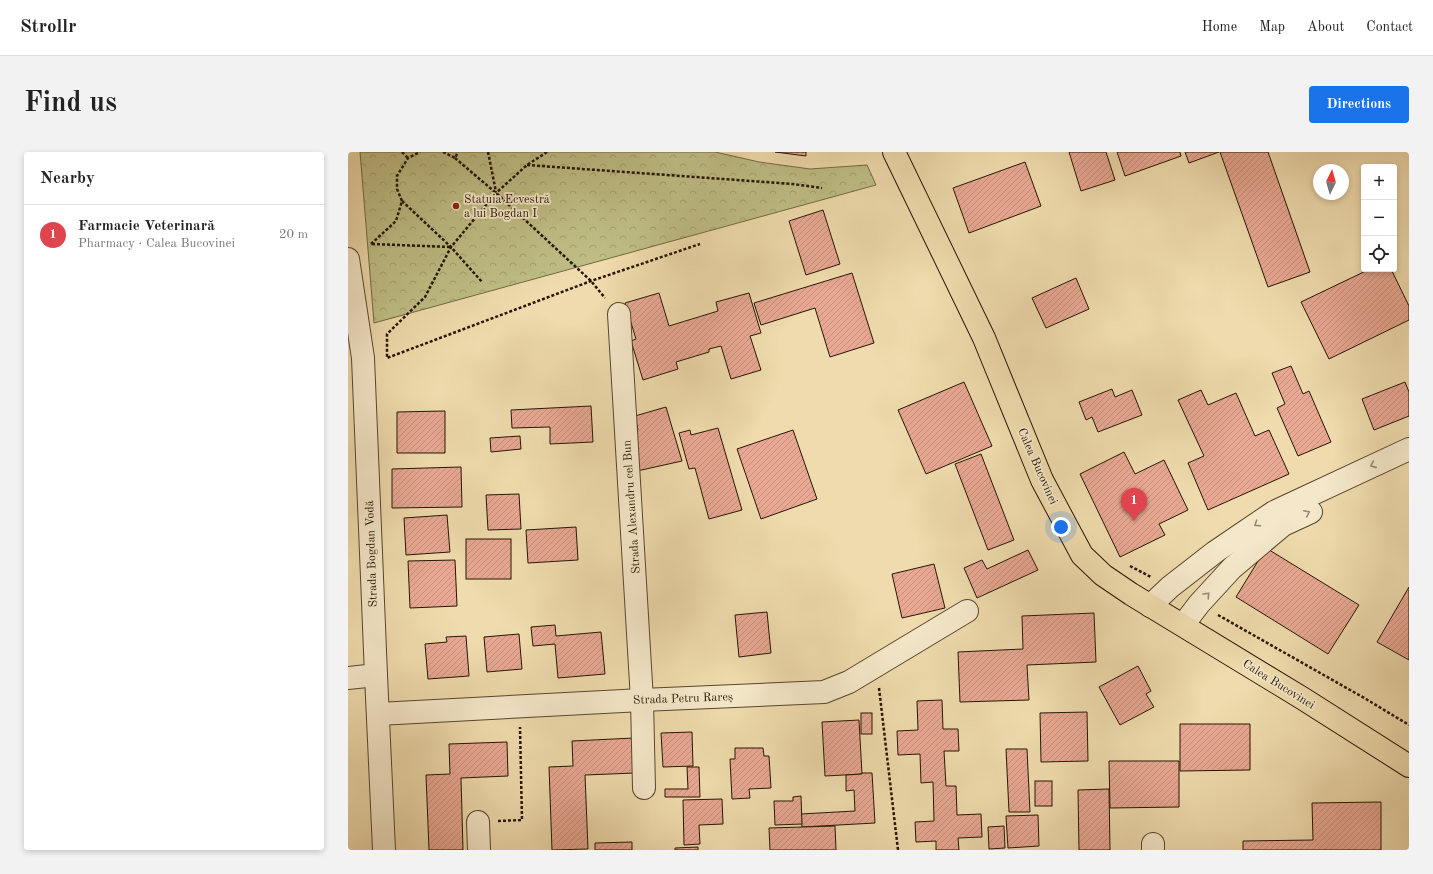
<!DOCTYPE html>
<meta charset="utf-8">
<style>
body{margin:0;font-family:"Old Standard TT",serif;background:#f2f2f2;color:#222}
.controls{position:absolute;right:12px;top:12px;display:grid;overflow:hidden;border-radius:4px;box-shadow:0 2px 6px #0003}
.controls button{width:36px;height:36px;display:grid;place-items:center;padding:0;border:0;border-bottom:1px solid #e0e0e0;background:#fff;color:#222;font:20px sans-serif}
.compass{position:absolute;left:965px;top:12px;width:36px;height:36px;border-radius:50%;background:#fff;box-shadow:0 2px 6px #0003;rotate:5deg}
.you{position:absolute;left:713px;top:375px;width:14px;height:14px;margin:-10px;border:3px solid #fff;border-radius:50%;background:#1a73e8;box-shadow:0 0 0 6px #1a73e833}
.badge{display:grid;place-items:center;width:26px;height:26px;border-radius:50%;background:#1a73e8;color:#fff;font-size:13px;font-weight:700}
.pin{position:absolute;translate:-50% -33px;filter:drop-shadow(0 1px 2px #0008)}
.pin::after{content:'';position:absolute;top:21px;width:14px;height:12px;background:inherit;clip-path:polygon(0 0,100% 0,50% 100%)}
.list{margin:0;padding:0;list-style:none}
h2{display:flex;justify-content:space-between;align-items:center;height:52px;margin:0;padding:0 16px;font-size:17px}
h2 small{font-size:13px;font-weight:400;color:#767676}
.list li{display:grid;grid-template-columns:26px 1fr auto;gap:12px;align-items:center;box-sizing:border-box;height:60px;padding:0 16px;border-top:1px solid #e0e0e0}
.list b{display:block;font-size:15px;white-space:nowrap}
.list p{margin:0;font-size:13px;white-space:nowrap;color:#767676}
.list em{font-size:13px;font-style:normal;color:#767676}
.icon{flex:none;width:22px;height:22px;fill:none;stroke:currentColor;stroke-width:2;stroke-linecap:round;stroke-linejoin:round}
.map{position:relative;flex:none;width:1061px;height:698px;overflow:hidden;border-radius:4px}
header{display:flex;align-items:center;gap:24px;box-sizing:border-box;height:56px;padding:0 20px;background:#fff;border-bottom:1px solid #e0e0e0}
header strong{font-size:19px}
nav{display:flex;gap:22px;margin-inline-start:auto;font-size:14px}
.intro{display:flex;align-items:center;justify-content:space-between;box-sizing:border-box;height:96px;padding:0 24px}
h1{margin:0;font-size:28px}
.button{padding:10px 18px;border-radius:4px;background:#1a73e8;color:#fff;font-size:14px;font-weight:700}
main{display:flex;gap:24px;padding:0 24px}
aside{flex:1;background:#fff;border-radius:4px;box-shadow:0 2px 6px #0003}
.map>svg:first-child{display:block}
.park{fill:url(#park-crowns);stroke:#726a44}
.building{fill:url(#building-hatch);stroke:#261501}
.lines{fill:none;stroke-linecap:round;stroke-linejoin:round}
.minor-casing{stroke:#58462c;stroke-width:24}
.major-casing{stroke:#261501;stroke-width:24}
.path{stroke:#261501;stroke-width:2.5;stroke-dasharray:3 2;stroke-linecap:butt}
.minor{stroke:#f5e8ca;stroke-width:22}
.major{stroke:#efdbad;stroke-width:22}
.oneway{stroke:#988970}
.poi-dot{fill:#8f2418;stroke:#f5e8ca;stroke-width:1.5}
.labels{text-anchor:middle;stroke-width:3.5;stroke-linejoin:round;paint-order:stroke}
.poi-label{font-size:12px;fill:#261501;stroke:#f5e8ca;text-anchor:start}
.street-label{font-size:12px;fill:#261501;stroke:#f5e8ca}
</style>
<header>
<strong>Strollr</strong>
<nav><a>Home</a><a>Map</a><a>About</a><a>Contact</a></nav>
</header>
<div class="intro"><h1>Find us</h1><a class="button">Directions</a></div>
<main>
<aside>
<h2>Nearby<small></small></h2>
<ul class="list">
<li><span class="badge" style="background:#e0444e">1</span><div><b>Farmacie Veterinară</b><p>Pharmacy · Calea Bucovinei</p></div><em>20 m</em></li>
</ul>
</aside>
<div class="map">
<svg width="1061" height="698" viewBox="0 0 1061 698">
<defs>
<pattern id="park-crowns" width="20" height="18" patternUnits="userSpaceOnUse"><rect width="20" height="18" fill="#bfbe86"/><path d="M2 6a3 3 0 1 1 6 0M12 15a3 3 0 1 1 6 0" fill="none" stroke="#a4a272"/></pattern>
<pattern id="building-hatch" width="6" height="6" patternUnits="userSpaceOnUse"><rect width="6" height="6" fill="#e8a893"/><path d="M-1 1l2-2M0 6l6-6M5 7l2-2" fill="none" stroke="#c7907d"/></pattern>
</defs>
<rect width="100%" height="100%" fill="#efdbad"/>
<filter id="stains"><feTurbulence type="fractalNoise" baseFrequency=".005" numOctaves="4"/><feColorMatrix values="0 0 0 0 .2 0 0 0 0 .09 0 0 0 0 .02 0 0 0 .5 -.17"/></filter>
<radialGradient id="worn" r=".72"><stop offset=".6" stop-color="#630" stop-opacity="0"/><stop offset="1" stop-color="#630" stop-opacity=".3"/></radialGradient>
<!-- park -->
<polygon class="park" points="12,0 367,0 411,10 462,17 519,13 528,33 26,171"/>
<!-- building -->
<g class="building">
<polygon points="427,0 458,0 458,4"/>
<polygon points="721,0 758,0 767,28 733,39"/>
<polygon points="769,0 832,0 833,4 777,24"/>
<polygon points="837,0 871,0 841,11"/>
<polygon points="872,0 920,0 962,120 920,135"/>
<polygon points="677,10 693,54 621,81 605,36"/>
<polygon points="475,58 492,112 458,123 441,69"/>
<polygon points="1022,117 1043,117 1061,154 1061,168 981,207 953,150"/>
<polygon points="504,121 526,191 482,205 467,156 413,173 406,151"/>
<polygon points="728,126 741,157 698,176 684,146"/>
<polygon points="311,141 321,174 370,159 368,150 401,141 413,181 402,184 413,218 383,227 373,194 361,197 361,200 328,210 330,217 295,228 283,189 288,187 277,151"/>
<polygon points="943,214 955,242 961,239 983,290 950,304 929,256 937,252 924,221"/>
<polygon points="616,230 644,294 578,322 550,258"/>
<polygon points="1057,230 1061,240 1061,264 1026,278 1014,247"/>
<polygon points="764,237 767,245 784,238 794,263 750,280 744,265 738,268 731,250"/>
<polygon points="853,238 860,253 888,241 907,284 921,278 941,322 860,358 840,311 856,304 830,248"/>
<polygon points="243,254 245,290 202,292 202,275 164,276 163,258"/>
<polygon points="318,255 334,309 289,319 288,279 290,278 287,264"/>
<polygon points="97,259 97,301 49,301 49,260"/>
<polygon points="370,276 394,358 361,367 347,316 341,317 331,281 342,278 343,283"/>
<polygon points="445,278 469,347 413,367 389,297"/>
<polygon points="172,284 173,297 143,300 142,286"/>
<polygon points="776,300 787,322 816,308 840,358 811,372 817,383 772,405 732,322"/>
<polygon points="633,302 666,388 640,398 607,312"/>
<polygon points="113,315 114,355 44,356 44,317"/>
<polygon points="171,342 173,377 140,378 138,343"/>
<polygon points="99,363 102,400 58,403 56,366"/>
<polygon points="228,375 230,408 180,411 178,378"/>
<rect x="118" y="387" width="45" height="40"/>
<polygon points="918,396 1011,453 980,502 888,445"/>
<polygon points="680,398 690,418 629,446 616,416 634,408 639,417"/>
<polygon points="107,408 109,454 62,456 60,409"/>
<polygon points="586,412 597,456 554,466 544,422"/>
<polygon points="1061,435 1061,508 1029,490"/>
<polygon points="419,460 423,501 391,505 387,463"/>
<polygon points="746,461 748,510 679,513 681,548 612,550 610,500 675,497 674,464"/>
<polygon points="207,473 208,484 253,480 257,522 210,526 207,492 185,494 183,475"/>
<polygon points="171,482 174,517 139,520 136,485"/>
<polygon points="118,484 121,524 80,527 77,492 99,490 98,485"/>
<polygon points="790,514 803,539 798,542 806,555 772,573 751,535"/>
<polygon points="594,548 595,577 610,577 611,599 596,599 598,634 608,634 609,663 633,662 634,685 610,686 611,698 588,698 588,689 568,690 567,670 586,669 585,630 573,631 572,602 550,603 549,579 570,578 569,549"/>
<polygon points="739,560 740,609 693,610 692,561"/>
<rect x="513" y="561" width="11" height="21"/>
<polygon points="511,568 514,622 477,624 474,570"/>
<polygon points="832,572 902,572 902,618 832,619"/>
<polygon points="344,580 345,614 315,615 313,581"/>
<polygon points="286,586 287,621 237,623 240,697 204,698 201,615 225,614 224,589"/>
<polygon points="159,590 160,624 113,626 115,698 81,698 78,623 102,622 101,592"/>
<polygon points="387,596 415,596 416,604 421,604 423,636 401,637 402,646 384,647 382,607 387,607"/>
<polygon points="658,597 679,597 682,660 661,660"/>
<polygon points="761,609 831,609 831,655 762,656"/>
<polygon points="339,615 351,615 352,645 317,645 317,637 340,637"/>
<polygon points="514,621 524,621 527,671 454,675 453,662 507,659 506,638 498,639 498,623 514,622"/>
<rect x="687" y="629" width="17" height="25"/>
<polygon points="761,637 762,698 731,698 730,638"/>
<polygon points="453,644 454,672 427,673 426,649 445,649 445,645"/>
<polygon points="374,647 375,672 351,673 352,692 336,693 335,648"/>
<polygon points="1033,650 1033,698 895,698 895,689 965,688 964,651"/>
<polygon points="690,663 691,694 660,696 658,664"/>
<polygon points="487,674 488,698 422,698 421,676"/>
<polygon points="656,674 657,696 641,697 640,675"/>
<polygon points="284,690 284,698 247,698 247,691"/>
<polygon points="350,695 350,698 327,698 327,696"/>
</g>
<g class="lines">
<defs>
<g id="minor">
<polyline points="0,107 15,206 28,523 36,698"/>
<polyline points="271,162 294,548 296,636"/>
<polyline points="802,454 822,435 867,400 926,360 1061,297"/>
<polyline points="835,473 851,452 884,416 935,373 963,360"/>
<polyline points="0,526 28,523"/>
<polyline points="30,562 294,548 476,540 501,530 619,459"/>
<polyline points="130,670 131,698"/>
<polyline points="805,692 805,698"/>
</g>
<polyline id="major" points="546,0 636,186 694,328 734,403 755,423 783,442 954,546 1061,614"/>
</defs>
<!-- minor casing -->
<use href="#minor" class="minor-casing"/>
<!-- major casing -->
<use href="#major" class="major-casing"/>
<!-- path -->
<g class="path">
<polyline points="54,0 60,6"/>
<polyline points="95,0 107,6 110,0"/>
<polyline points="140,0 148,40"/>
<polyline points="199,0 179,13 148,41 103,95 77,145 39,182 39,206 243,129 352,92"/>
<polyline points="107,6 148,41 243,129 257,146"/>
<polyline points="179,13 445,32 474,36"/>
<polyline points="54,49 103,95 134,130"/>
<polyline points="23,92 48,69 54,49 49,37 49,24 60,6 72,0"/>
<polyline points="24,92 103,95"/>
<polyline points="782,414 803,425"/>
<polyline points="870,463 1018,547 1061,573"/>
<polyline points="531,536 550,698"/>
<polyline points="150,669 174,668 172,575"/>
</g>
<!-- minor -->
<use href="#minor" class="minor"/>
<!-- major -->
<use href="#major" class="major"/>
</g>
<!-- one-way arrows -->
<defs><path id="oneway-chevron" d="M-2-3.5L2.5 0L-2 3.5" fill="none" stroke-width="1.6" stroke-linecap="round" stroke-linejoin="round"/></defs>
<g class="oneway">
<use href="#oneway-chevron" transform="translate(1025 313) rotate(156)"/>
<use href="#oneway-chevron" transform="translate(959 361) rotate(-26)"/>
<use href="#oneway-chevron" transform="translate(909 372) rotate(146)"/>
<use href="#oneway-chevron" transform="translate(859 443) rotate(-47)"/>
</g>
<!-- markers -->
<circle class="poi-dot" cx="108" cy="54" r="4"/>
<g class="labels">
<!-- poi labels -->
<g class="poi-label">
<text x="116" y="51">Statuia Ecvestră<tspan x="116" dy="14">a lui Bogdan I</tspan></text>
</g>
<!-- street labels -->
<g class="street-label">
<text transform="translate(690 314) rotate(66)" y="4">Calea Bucovinei</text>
<text transform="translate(283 355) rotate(-94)" y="4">Strada Alexandru cel Bun</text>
<text transform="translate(23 402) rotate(-92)" y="4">Strada Bogdan Vodă</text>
<text transform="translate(931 532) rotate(32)" y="4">Calea Bucovinei</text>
<text transform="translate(335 546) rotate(-2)" y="4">Strada Petru Rareș</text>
</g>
</g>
<rect width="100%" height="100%" filter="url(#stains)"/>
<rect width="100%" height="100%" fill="url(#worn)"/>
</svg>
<div class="controls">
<button>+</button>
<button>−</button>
<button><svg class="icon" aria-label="locate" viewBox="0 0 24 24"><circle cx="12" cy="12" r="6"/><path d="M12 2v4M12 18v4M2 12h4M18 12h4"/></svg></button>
</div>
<svg class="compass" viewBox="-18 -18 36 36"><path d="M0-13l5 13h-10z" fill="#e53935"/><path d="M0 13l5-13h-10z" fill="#767676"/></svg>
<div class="you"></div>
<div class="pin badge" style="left:786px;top:369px;background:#e0444e">1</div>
</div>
</main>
